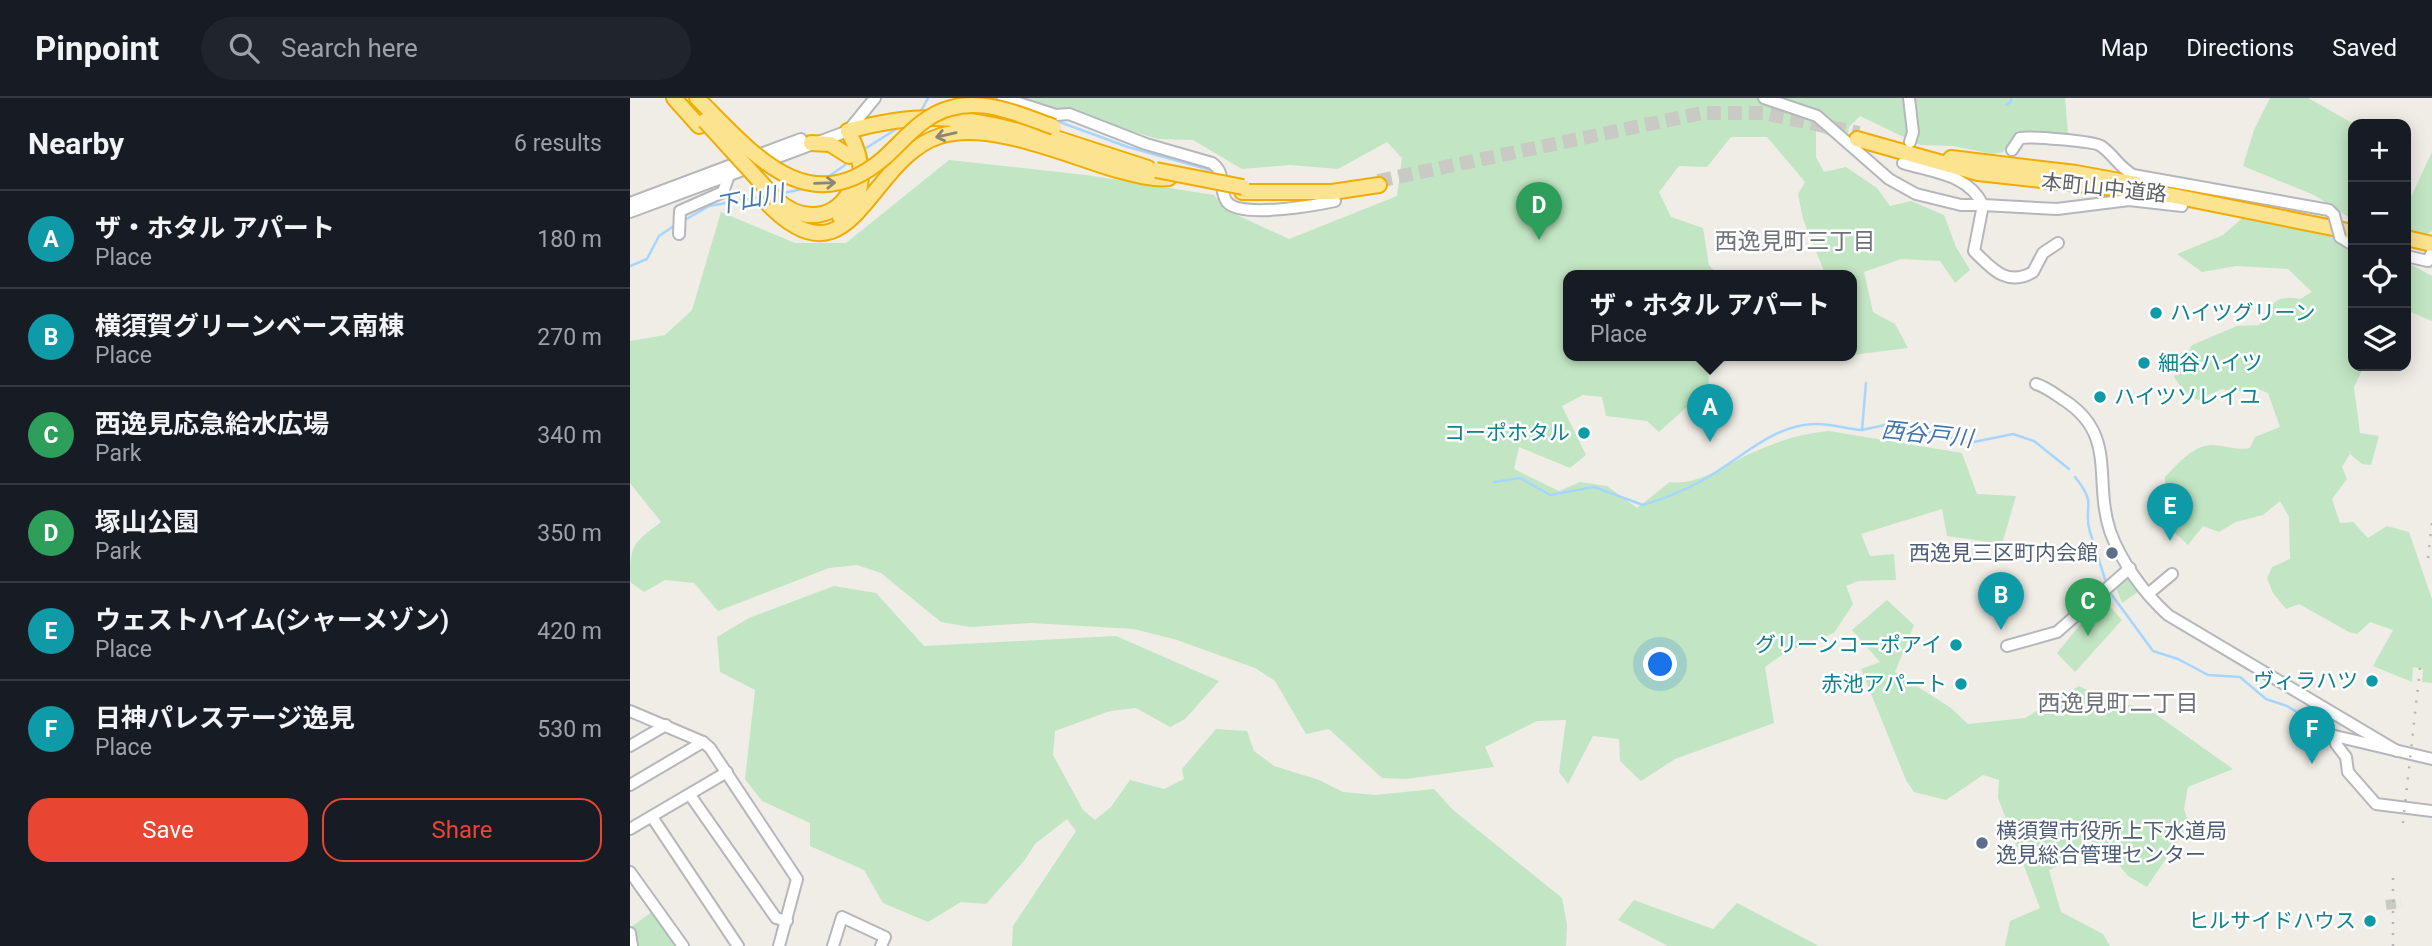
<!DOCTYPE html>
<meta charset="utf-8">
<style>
body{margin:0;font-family:Roboto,"Noto Sans JP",sans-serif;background:#20242c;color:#f1f3f6}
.controls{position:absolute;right:21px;top:21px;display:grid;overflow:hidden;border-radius:14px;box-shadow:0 4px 18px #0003}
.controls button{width:63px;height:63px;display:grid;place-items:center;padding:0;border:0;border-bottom:2px solid #363941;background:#171b24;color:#f1f3f6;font:35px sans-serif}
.you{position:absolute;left:1031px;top:567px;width:24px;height:24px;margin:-18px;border:5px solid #fff;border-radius:50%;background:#1a73e8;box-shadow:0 0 0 10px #1a73e833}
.badge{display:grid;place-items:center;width:46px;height:46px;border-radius:50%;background:#e84532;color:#fff;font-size:23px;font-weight:700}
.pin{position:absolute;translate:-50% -58px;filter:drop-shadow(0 2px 4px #0008)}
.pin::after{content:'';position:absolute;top:37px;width:24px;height:21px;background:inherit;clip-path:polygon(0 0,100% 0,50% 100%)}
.popup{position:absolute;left:933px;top:172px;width:294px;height:91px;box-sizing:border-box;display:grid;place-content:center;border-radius:14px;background:#171b24;filter:drop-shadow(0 2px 5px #0005);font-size:23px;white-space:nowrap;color:#9ea1a6}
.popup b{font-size:26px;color:#f1f3f6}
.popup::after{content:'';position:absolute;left:50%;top:100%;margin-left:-14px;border:14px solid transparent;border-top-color:#171b24}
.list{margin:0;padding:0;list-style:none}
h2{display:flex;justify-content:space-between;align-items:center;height:91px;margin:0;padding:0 28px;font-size:30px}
h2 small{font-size:23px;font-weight:400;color:#9ea1a6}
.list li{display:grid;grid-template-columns:46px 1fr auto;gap:21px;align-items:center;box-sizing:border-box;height:98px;padding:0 28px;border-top:2px solid #363941}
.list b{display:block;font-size:26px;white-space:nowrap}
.list p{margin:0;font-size:23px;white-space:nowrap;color:#9ea1a6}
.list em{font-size:23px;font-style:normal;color:#9ea1a6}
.actions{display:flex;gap:14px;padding:21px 28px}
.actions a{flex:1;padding:16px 0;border:2px solid #e84532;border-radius:21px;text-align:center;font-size:24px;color:#e84532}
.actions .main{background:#e84532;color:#fff}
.icon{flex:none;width:38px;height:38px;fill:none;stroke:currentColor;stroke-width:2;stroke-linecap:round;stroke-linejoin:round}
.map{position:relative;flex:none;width:1802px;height:848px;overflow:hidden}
header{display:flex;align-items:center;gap:42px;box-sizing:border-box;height:98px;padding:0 35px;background:#171b24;border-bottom:2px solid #363941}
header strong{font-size:33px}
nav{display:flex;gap:38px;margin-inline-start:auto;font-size:24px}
.search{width:490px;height:63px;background:#20242c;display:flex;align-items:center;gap:18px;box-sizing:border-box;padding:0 24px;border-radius:38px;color:#9ea1a6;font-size:26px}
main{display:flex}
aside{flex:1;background:#171b24}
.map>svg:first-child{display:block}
.green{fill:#c2e6c3}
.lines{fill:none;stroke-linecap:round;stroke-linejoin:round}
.stream{stroke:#a6d6fe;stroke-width:2.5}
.minor-tunnel{stroke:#cacac5;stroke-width:10;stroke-dasharray:10 5;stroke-linecap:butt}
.highway-tunnel{stroke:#cacac5;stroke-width:14;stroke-dasharray:14 7;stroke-linecap:butt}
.minor-casing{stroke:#b5b7bc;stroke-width:14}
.highway-casing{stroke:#f1ac02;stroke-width:18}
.minor{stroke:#fff;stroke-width:10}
.highway{stroke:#fce38f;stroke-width:14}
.rail{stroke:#b5b6b6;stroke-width:2.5;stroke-dasharray:2 9;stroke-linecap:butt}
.minor-bridge-casing{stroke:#b5b7bc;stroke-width:14;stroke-linecap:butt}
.highway-bridge-casing{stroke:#f1ac02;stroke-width:18;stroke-linecap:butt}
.minor-bridge{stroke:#fff;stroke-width:10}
.highway-bridge{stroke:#fce38f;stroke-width:14}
.oneway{stroke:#8d8772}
.culture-dot{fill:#0f9aa8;stroke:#fff;stroke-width:2.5}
.service-dot{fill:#5c6f8a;stroke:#fff;stroke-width:2.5}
.labels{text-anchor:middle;stroke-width:5;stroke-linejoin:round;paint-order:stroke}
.street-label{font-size:21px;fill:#5d6065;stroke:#fff}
.culture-label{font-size:21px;fill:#0d838f;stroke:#fff;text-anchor:end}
.service-label{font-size:21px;fill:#4e5e75;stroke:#fff;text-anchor:end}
.water-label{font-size:23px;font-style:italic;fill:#4276b0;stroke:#fff}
.neighbourhood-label{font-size:23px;fill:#6e7277;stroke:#fff}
</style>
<header>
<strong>Pinpoint</strong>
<div class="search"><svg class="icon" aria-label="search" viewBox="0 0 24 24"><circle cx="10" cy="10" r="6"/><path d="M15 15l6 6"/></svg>Search here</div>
<nav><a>Map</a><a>Directions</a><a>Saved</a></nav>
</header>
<main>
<aside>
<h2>Nearby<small>6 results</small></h2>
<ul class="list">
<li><span class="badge" style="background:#0f9aa8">A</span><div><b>ザ・ホタル アパート</b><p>Place</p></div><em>180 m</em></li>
<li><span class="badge" style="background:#0f9aa8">B</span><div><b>横須賀グリーンベース南棟</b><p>Place</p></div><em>270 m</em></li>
<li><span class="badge" style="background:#2e9e5b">C</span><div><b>西逸見応急給水広場</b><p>Park</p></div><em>340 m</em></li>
<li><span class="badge" style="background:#2e9e5b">D</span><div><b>塚山公園</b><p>Park</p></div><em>350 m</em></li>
<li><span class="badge" style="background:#0f9aa8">E</span><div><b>ウェストハイム(シャーメゾン)</b><p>Place</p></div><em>420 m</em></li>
<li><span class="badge" style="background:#0f9aa8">F</span><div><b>日神パレステージ逸見</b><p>Place</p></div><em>530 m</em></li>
</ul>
<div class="actions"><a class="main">Save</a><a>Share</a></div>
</aside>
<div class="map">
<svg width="1802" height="848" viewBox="0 0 1802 848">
<rect width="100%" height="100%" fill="#efede5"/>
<!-- green -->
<g class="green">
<path d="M391,0h1044l3,36 -57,6 -8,12 -10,2 -40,-8 -33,-1 -60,-29 -11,11 -2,15 -31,-11v26l8,15 22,-5 31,21 13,18 21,-5 33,14 12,32 14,23 -15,13 -15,-22 -39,-2 -37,13 9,40 22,12 13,24 -56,7v-79h-26l-23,-57 -5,-25 7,-12 -38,-45h-36l-24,30 -28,-1 -20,26 12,25 32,11 6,37 10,11h-151v80h147l-7,10 1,21 -50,45 -12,-11 -41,-5 -4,-19 -19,-2 -21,11 24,49 -16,13 -51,-21 -5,22 45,22 21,-9 27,4 30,22 33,-26c30,4 59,-20 86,-31 23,-10 48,-18 73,-20l133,22 15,41 39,2 -14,48 -55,-8 -5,-27 -81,25 9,22 24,-2 2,26 -38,1 -12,5 7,18 -19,29 -48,19 -21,15 9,56 -99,36 -34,22 -21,-20 -1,-22 -26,-3 -25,48 -9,-12 7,-52 -29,1 -52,26 9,20 -88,12 -24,-1 -53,-49 -23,5 -31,-53 -20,-13 -78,-28 -43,-11 -103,-6 -61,4 -29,-5 -60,-49 -24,-8 -28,3 -111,43 -24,-28 -29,-3 -21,12 -14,-10c0,-37 2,-38 31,-60l-31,-39v-142l35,-6 27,-25 29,-98 74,31h51l103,-83 137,15 128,20 10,14 65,30 108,-43 5,-38 -15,-16 -49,27 -48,-4 -48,4 -49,-29 -35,-1z"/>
<polygon points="1640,0 1678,0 1724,26 1723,122 1684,97 1613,68 1624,32"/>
<polygon points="1802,54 1802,133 1796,137 1776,133 1776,104 1779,103"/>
<path d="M1616,117l82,15 25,19v117h11l-10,21 6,46 19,3 -8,29 -9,-1 -12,-10 -8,13 5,12 -15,20 8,24 13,-1 15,16 19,-12 22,6 23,67v84l-10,-1 1,-13 -10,-2 -1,15 -39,-16 20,-36 -23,-8 -13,12 -8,-2 -50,-28 -13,5 -13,-16 -6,-15 5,-11 18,-8 -1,-42 -9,-16 -17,14 -27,7 -17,10 -16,-6 -15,19 -20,-19 -3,-49c12,-12 27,-31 46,-32 14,0 25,6 39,3l5,-11 25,-10 -12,-34 -15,-6 -17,5 -14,-3 -24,11 -13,-7 -11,-16 18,-32 45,-19 22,-1c12,-20 16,-31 41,-26l12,-7 -24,-23 -52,-3 -34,6 -25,-18 46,-19z"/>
<polygon points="1776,164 1802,178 1802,223 1776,212"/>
<polygon points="1499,473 1512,491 1492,505 1484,485"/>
<polygon points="204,488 246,495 294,548 486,538 589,583 555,621 540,629 506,610 480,613 425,633 423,657 453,712 465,722 481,709 500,682 534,691 554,681 552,671 586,631 617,633 624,653 644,668 689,682 713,694 745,697 804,691 823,712 932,800 937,827 936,848 382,848 383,828 446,733 437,721 405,746 394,763 356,806 331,804 298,824 253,805 234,772 180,748 180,725 132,703 115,681 125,592 90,574 87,539 119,520"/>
<polygon points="1472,500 1492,522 1445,574 1427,555"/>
<polygon points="1257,502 1284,527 1265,574 1321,610 1338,626 1395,620 1449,588 1481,604 1517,610 1603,671 1558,689 1554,711 1559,726 1517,789 1498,778 1471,746 1419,772 1431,814 1473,836 1480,848 1375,848 1380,823 1410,810 1368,700 1369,682 1353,677 1316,702 1284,694 1276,682 1231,571 1250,564 1222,532"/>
<polygon points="1004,802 1083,831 1107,805 1189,848 1038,848 988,822"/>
<polygon points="27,810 53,848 2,848 0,830"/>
</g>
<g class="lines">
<!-- stream -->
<g class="stream">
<polyline points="349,0 372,3"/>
<polyline points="1376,7 1381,4 1381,0"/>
<polyline points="290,15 298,0"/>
<polyline points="424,22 498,49 584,73"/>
<polyline points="233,52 268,30"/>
<polyline points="198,79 215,67"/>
<polyline points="149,96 177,90"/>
<polyline points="53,123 79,108 136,98"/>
<polyline points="0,168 17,161 29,138 47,126"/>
<polyline points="1236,285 1232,332 1255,327 1309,336 1339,345 1383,336 1404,343 1439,371"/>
<path d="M1445,379c24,30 7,28 15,55 6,18 11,35 17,53"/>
<path d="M864,384l26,-4 30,17 44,-8 49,18c21,-6 42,-15 60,-25 35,-19 69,-55 111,-56 17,-1 31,5 48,6"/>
<polyline points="1479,493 1523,553 1548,561 1578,577 1610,579 1636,601 1657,608 1698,633"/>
</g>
<!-- minor-tunnel -->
<polyline class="minor-tunnel" points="1756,807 1771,805"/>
<!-- highway-tunnel -->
<polyline class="highway-tunnel" points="748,83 1072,15 1133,15 1229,35"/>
<defs>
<g id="minor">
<path d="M373,0l53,17 13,-1 77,30 66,19c15,10 6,27 15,39 14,17 89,3 108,-1"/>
<path d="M1134,0l53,18 72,63 27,15 45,11h22l-9,46c18,18 33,36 59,21l10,-19 15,-10"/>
<polyline points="1279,0 1283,34 1280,44"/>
<path d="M1382,52l8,-12c9,-2 74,3 81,8 13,9 17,20 32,29l196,35 5,5"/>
<path d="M1273,65c32,10 65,11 80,42l74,4 72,-9 53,6"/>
<polyline points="0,105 171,41"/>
<polyline points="0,114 218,33 245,0"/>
<polyline points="49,136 50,113 93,94 99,77"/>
<polyline points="1710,139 1723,147"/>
<polyline points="1776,158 1798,163 1802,154"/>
<path d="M1406,286c10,3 19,10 28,16 54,35 29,79 46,131 11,31 34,62 58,84l229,136"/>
<polyline points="1518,496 1542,476"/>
<polyline points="1377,548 1427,534 1500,470"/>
<polyline points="0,613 73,644"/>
<polyline points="0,648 36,627"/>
<polyline points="1802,661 1705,638 1706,646 1716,659 1718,674 1746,706 1802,713"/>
<polyline points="0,687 73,644 80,650 167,781 149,848"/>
<polyline points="60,697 146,820 157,823"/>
<polyline points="22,719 108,848"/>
<polyline points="0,731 97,674"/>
<polyline points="0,774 53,848"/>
<polyline points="0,835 2,848"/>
<polyline points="203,848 212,819 255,839 251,848"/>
</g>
<g id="highway">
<polyline points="44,0 69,28"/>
<polyline points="67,0 79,12"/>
<path d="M218,33c75,-21 125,-15 197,8"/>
<polyline points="407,34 518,70"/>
<polyline points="1227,41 1348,75 1529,95 1723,134"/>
<polyline points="181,45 200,46 219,58"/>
<polyline points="1321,60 1446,75 1506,86"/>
<polyline points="612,94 702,94 749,87"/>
<path d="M146,101c26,24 60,22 76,-12"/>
<path d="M139,107c84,85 99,-47 171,-69 49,-16 128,20 177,34 16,4 35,10 52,8"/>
<path d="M210,119c29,-21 24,-58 8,-86"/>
<polyline points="1776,140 1802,146"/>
</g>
</defs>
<!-- minor casing -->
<use href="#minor" class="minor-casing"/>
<!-- highway casing -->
<use href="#highway" class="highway-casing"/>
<!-- minor -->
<use href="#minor" class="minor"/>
<!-- highway -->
<use href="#highway" class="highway"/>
<!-- rail -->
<g class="rail">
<polyline points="1798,460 1802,424"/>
<polyline points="1773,725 1790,570"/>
<polyline points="1763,848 1763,777"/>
</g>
<defs>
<polyline id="minor-bridge" points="1704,117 1710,139"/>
<g id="highway-bridge">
<path d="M79,12c51,52 104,109 175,48 21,-19 39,-43 67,-50 35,-10 72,8 103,19"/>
<polyline points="75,23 146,101"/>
<polyline points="526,72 613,89"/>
</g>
</defs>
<!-- minor-bridge casing -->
<use href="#minor-bridge" class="minor-bridge-casing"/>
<!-- highway-bridge casing -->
<use href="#highway-bridge" class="highway-bridge-casing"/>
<!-- minor-bridge -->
<use href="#minor-bridge" class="minor-bridge"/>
<!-- highway-bridge -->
<use href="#highway-bridge" class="highway-bridge"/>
</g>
<!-- one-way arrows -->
<defs><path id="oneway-shaft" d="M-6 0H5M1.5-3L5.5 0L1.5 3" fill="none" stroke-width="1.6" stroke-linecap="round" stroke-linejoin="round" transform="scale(1.75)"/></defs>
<g class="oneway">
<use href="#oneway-shaft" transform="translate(316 37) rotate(167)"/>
<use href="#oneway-shaft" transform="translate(195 85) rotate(-2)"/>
</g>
<!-- markers -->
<g class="culture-dot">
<circle cx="1526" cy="215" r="7"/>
<circle cx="1514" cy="265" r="7"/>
<circle cx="1470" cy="299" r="7"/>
<circle cx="954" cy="335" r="7"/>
<circle cx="1326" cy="547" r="7"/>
<circle cx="1742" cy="583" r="7"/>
<circle cx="1331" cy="586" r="7"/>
<circle cx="1740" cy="823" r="7"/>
</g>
<g class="service-dot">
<circle cx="1482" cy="455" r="7"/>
<circle cx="1352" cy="745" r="7"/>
</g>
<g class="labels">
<!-- street labels -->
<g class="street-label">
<text transform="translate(1474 90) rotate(6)" y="7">本町山中道路</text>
</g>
<!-- culture labels -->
<g class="culture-label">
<text x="1540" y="222" text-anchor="start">ハイツグリーン</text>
<text x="1528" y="272" text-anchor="start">細谷ハイツ</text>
<text x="1484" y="306" text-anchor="start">ハイツソレイユ</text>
<text x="940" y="342">コーポホタル</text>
<text x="1312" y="554">グリーンコーポアイ</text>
<text x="1728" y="590">ヴィラハツ</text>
<text x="1317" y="593">赤池アパート</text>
<text x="1726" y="830">ヒルサイドハウス</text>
</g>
<!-- service labels -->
<g class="service-label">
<text x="1468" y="462">西逸見三区町内会館</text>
<text x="1366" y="740" text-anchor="start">横須賀市役所上下水道局<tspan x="1366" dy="24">逸見総合管理センター</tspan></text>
</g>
<!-- water labels -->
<g class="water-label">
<text transform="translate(120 101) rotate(-11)" y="8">下山川</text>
<text transform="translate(1297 336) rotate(6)" y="8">西谷戸川</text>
</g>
<!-- neighbourhood labels -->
<g class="neighbourhood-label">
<text x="1165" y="151">西逸見町三丁目</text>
<text x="1488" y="613">西逸見町二丁目</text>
</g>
</g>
</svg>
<div class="controls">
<button>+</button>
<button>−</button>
<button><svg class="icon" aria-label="locate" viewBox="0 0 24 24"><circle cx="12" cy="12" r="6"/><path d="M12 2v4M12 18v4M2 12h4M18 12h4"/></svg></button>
<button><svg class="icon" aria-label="layers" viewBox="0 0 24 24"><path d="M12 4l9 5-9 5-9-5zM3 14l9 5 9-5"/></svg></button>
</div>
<div class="you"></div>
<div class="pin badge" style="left:1080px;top:344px;background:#0f9aa8">A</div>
<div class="popup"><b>ザ・ホタル アパート</b>Place</div>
<div class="pin badge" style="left:1371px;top:532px;background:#0f9aa8">B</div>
<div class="pin badge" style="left:1458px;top:538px;background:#2e9e5b">C</div>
<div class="pin badge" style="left:909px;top:142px;background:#2e9e5b">D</div>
<div class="pin badge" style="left:1540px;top:443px;background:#0f9aa8">E</div>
<div class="pin badge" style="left:1682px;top:666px;background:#0f9aa8">F</div>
</div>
</main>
